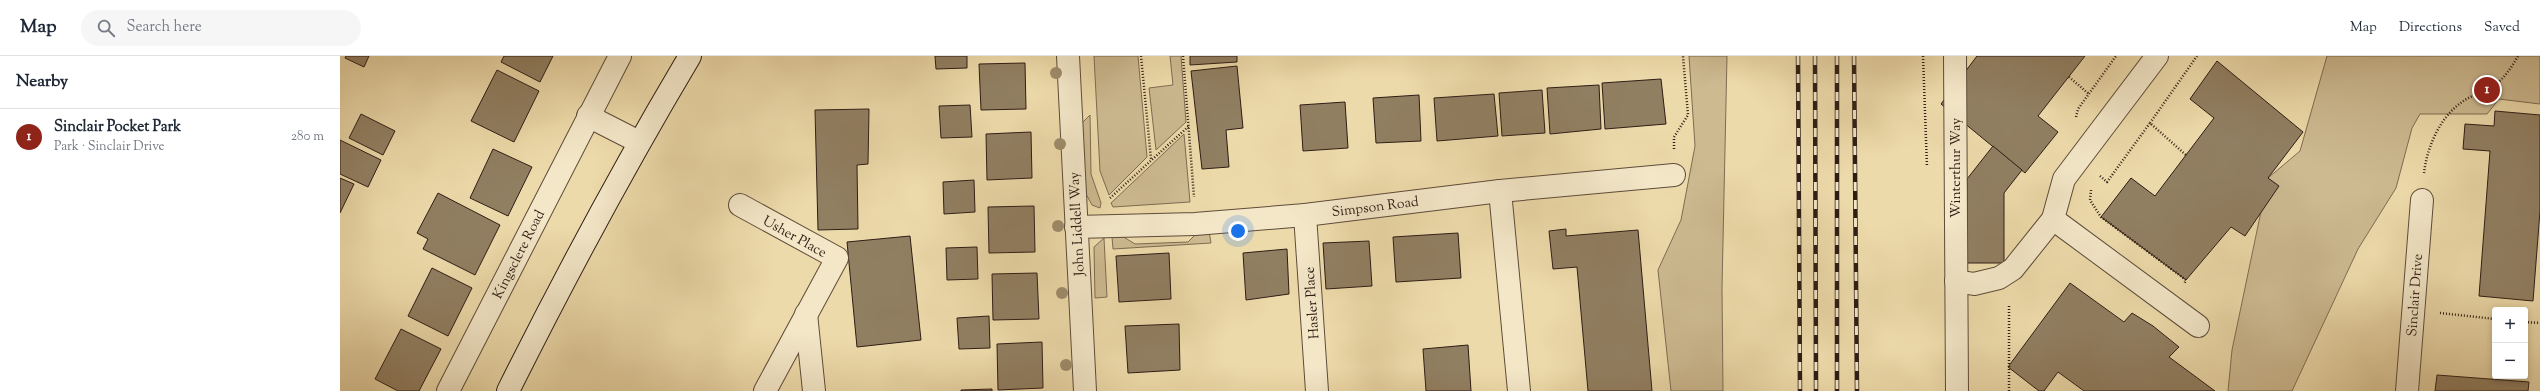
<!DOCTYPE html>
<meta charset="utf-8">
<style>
body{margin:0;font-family:"Sorts Mill Goudy",serif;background:#f6f6f7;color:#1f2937}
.controls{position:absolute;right:12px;bottom:12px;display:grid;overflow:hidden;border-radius:4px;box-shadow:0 2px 6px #0003}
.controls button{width:36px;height:36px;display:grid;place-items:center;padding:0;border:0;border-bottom:1px solid #e0e1e3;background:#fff;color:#1f2937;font:20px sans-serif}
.you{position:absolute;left:898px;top:175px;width:14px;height:14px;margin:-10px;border:3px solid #fff;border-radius:50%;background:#1a73e8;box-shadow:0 0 0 6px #1a73e833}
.badge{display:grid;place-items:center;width:26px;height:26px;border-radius:50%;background:#8f2418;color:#fff;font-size:13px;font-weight:700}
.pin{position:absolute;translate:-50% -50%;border:2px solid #fff;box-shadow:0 1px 4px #0006}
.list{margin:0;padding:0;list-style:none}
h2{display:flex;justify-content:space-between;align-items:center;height:52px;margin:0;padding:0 16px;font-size:17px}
h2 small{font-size:13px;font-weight:400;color:#747a83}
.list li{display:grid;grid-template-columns:26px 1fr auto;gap:12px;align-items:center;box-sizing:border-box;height:56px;padding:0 16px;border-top:1px solid #e0e1e3}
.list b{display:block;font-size:15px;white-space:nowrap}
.list p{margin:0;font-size:13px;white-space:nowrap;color:#747a83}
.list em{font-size:13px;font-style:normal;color:#747a83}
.icon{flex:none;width:22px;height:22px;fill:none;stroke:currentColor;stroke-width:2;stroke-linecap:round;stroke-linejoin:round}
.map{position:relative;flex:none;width:2200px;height:335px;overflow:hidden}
header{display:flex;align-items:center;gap:24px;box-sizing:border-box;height:56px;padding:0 20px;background:#fff;border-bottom:1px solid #e0e1e3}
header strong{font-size:19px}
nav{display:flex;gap:22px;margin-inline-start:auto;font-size:14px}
.search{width:280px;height:36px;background:#f6f6f7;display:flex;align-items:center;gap:10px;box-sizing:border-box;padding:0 14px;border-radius:22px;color:#747a83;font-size:15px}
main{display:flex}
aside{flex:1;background:#fff}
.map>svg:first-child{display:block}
.green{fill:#cdba91;stroke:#7e6c53}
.building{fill:#917f62;stroke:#2e1d15}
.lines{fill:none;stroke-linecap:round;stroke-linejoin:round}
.street-casing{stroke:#5e4c3a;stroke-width:24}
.secondary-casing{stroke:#2e1d15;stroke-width:24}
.path{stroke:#2e1d15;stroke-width:2.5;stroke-dasharray:1 2;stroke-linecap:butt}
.street{stroke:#f3e7c8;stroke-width:22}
.secondary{stroke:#f3e7c8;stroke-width:22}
.rail-casing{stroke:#2e1d15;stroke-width:4.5}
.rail{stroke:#f3e7c8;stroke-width:3;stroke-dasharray:9;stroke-linecap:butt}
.tree{fill:#9e8c6c}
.labels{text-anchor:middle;stroke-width:3.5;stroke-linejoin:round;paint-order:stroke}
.street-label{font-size:14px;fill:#2e1d15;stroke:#f3e7c8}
</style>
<header>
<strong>Map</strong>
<div class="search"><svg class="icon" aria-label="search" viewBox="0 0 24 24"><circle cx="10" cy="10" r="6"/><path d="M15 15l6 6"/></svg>Search here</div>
<nav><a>Map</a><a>Directions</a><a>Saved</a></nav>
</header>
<main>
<aside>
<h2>Nearby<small></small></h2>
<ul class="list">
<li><span class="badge">1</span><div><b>Sinclair Pocket Park</b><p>Park · Sinclair Drive</p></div><em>280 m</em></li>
</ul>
</aside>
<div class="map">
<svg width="2200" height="335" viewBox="0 0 2200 335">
<rect width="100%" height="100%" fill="#eddaaa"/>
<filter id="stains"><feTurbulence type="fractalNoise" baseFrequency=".005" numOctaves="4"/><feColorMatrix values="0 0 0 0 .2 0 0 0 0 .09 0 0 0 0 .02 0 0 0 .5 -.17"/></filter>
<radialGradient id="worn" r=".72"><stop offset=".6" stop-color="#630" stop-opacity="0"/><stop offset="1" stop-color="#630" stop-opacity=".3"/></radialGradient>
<!-- green -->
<g class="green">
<polygon points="754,0 798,0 807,101 769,139 760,115"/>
<polygon points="830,0 841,0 846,66 816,94 809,32 833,29"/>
<polygon points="1349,0 1387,0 1382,232 1383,335 1331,335 1318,214 1341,164 1355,90"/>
<polygon points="1987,0 2200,0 2200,48 2159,43 2147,58 2080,58 2072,72 2056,132 2018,193 1952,335 1888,335 1892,294 1928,122 1960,95"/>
<polygon points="750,59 751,118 761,147 760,152 752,149 746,138 740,69"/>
<polygon points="844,78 850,146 773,151 771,147"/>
<polygon points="869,175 871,187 773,193 772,181 782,180 795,188 848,186 857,177"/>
<polygon points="764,182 767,241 755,242 754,191"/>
</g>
<!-- building -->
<g class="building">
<polygon points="6,0 29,0 24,11 5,2"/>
<polygon points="164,0 213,0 200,26 161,6"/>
<polygon points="595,0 627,0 627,12 596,13"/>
<polygon points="850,0 897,0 897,6 850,9"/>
<polygon points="1637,0 1745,0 1698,60 1718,76 1685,117 1601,48"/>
<polygon points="1877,5 1963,76 1928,122 1939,130 1905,180 1891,171 1846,224 1761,161 1791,122 1815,140 1874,62 1850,43"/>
<polygon points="685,7 686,53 641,54 639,8"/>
<polygon points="897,10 903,72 886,74 889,111 862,113 851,15"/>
<polygon points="157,14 199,35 174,86 131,65"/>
<polygon points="1321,23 1326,68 1265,73 1262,27"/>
<polygon points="1259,29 1261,73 1210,78 1207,32"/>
<polygon points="1202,34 1205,77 1162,80 1159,37"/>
<polygon points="1154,38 1158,80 1097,85 1094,42"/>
<polygon points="1079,39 1081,85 1036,87 1033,42"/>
<polygon points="1005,46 1008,92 963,95 960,49"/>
<polygon points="630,49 632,81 601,82 599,50"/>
<polygon points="529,53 528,108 517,109 518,173 478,174 475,54"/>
<polygon points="2155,55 2200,59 2200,155 2193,245 2139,240 2150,95 2123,93 2125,68 2154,70"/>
<polygon points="21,58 55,75 43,99 9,82"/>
<polygon points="691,76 692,122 647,124 646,78"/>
<polygon points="0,84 41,104 28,131 0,118"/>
<polygon points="1653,90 1682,114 1664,137 1664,207 1627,207 1627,123"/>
<polygon points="153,93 192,111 168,160 130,142"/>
<polygon points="0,122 14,128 0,157"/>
<polygon points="634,124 635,156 604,158 603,126"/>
<polygon points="98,137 160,169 135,219 83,193 88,183 77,177"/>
<polygon points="694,150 695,196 649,197 648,151"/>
<polygon points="1226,173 1226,180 1298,174 1312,335 1248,335 1237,211 1213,213 1209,175"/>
<polygon points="1118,177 1121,222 1056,226 1053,181"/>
<polygon points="570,180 581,284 517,291 507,186"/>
<polygon points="1029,185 1032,230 986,233 983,187"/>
<polygon points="637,191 638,223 607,224 606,192"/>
<polygon points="947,193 949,238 906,244 903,197"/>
<polygon points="829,197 831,243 779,246 776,200"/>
<polygon points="92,212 132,232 108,280 68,260"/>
<polygon points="697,217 699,263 653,264 652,218"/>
<polygon points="1730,227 1784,266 1792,257 1813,270 1839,291 1829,301 1875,335 1744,335 1718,316 1704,335 1699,335 1668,311"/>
<polygon points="649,260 650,292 619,293 617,262"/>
<polygon points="839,268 840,314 788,317 785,270"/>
<polygon points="61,273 101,293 79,335 58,335 35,323"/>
<polygon points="702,286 703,332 658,334 657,288"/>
<polygon points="1128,289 1131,335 1086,335 1083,293"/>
<polygon points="2097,319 2189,326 2188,335 2095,335"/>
<polygon points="652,333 652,335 621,335 621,334"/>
</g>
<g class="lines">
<defs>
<g id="street">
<polyline points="728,0 745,335"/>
<polyline points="1615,0 1617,335"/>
<polyline points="248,60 299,86"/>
<polyline points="1160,135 1179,335"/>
<polyline points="400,149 497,202 425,335"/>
<polyline points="965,159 977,335"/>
<polyline points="1713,163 1858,270"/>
<polyline points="736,171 855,168 965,159 1160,135 1334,119"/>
<polyline points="1616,225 1634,228 1659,222 1673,213 1713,163 1724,123 1817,0"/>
<polyline points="466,258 474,335"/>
<polyline points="108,335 280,0"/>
<polyline points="2067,335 2082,144"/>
</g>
<path id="secondary" d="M168,335c57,-114 117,-226 182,-335"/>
</defs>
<!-- street casing -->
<use href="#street" class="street-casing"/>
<!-- secondary casing -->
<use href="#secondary" class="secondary-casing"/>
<!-- path -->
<g class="path">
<polyline points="801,0 811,103"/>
<polyline points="843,0 854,141"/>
<polyline points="1583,0 1587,111"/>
<polyline points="1729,21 1749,38"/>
<polyline points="1736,61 1738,53 1776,0"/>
<polyline points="1810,67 1857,0"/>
<polyline points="1334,93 1334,81 1348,59 1343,0"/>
<path d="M2084,117c3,-26 16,-56 38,-71 8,-6 19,-9 28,-14 13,-7 21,-20 28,-32"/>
<polyline points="1760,120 1767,126 1810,67 1846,99"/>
<polyline points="1751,134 1750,144 1761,161 1846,224 1844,228"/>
<polyline points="770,142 849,70"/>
<polyline points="2100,257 2155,263"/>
<polyline points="2185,266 2200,267"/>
<polyline points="1669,335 1669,248"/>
</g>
<!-- street -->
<use href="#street" class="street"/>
<!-- secondary -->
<use href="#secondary" class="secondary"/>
<defs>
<g id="rail">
<polyline points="1458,0 1460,335"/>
<polyline points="1475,0 1476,335"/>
<polyline points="1497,0 1497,335"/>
<polyline points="1514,0 1517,335"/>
</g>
</defs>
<!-- rail casing -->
<use href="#rail" class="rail-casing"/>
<!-- rail -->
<use href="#rail" class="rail"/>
</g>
<!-- trees -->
<g class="tree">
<circle cx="716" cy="17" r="6"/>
<circle cx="720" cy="88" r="6"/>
<circle cx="718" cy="170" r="6"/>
<circle cx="722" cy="237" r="6"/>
<circle cx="726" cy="309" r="6"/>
</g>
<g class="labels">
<!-- street labels -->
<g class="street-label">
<text transform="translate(1615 112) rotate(-90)" y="5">Winterthur Way</text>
<text transform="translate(1035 150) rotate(-7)" y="5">Simpson Road</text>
<text transform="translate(736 168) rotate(-93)" y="5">John Liddell Way</text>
<text transform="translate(455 180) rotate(29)" y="5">Usher Place</text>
<text transform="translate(178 198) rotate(-63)" y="5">Kingsclere Road</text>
<text transform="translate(2074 239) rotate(-86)" y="5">Sinclair Drive</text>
<text transform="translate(971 247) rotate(-94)" y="5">Hasler Place</text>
</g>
</g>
<rect width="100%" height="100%" filter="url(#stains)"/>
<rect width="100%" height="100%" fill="url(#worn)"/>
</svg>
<div class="controls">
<button>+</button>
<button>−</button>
</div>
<div class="you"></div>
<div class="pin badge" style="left:2147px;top:34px">1</div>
</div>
</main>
